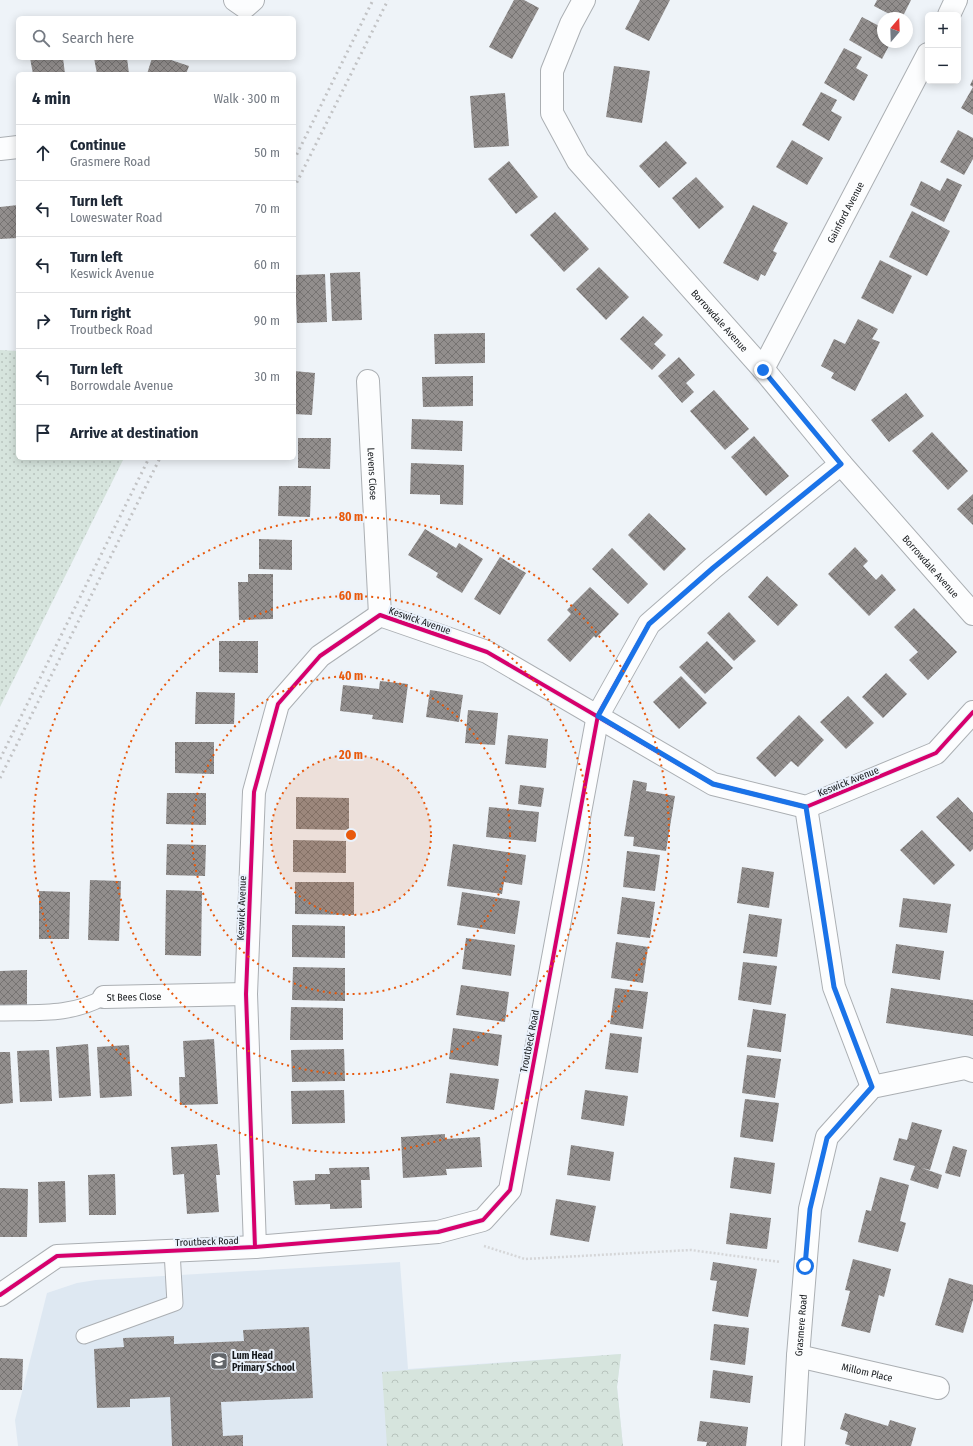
<!DOCTYPE html>
<meta charset="utf-8">
<style>
body{margin:0;font-family:"Fira Sans Condensed",sans-serif;background:#f2f2f3;color:#1f2937}
.controls{position:absolute;right:12px;top:12px;display:grid;overflow:hidden;border-radius:6px;box-shadow:0 2px 10px #0003}
.controls button{width:36px;height:36px;display:grid;place-items:center;padding:0;border:0;border-bottom:1px solid #e0e1e3;background:#fff;color:#1f2937;font:20px sans-serif}
.compass{position:absolute;left:877px;top:12px;width:36px;height:36px;border-radius:50%;background:#fff;box-shadow:0 2px 10px #0003;rotate:19deg}
.stop{position:absolute;width:12px;height:12px;margin:-9px;border:3px solid #1a73e8;border-radius:50%;background:#fff}
.stop.end{background:#1a73e8;border-color:#fff;box-shadow:0 1px 4px #0008}
.list{margin:0;padding:0;list-style:none}
h2{display:flex;justify-content:space-between;align-items:center;height:52px;margin:0;padding:0 16px;font-size:17px}
h2 small{font-size:13px;font-weight:400;color:#747a83}
.list li{display:grid;grid-template-columns:26px 1fr auto;gap:12px;align-items:center;box-sizing:border-box;height:56px;padding:0 16px;border-top:1px solid #e0e1e3}
.list b{display:block;font-size:15px;white-space:nowrap}
.list p{margin:0;font-size:13px;white-space:nowrap;color:#747a83}
.list em{font-size:13px;font-style:normal;color:#747a83}
.icon{flex:none;width:22px;height:22px;fill:none;stroke:currentColor;stroke-width:2;stroke-linecap:round;stroke-linejoin:round}
.map{position:relative;flex:none;width:973px;height:1446px;overflow:hidden}
.search{position:absolute;background:#fff;box-shadow:0 2px 10px #0003;left:16px;top:16px;width:280px;height:44px;display:flex;align-items:center;gap:10px;box-sizing:border-box;padding:0 14px;border-radius:6px;color:#747a83;font-size:15px}
.panel{position:absolute;background:#fff;box-shadow:0 2px 10px #0003;left:16px;top:72px;width:280px;height:388px;border-radius:6px}
.map>svg:first-child{display:block}
.built{fill:#dee8f2}
.grass{fill:url(#grass-dots)}
.forest{fill:url(#forest-crowns)}
.building{fill:url(#building-cross-hatch)}
.lines{fill:none;stroke-linecap:round;stroke-linejoin:round}
.service-casing{stroke:#abafb3;stroke-width:17}
.minor-casing{stroke:#abafb3;stroke-width:24}
.path{stroke:#d5d6d8;stroke-width:2.5;stroke-dasharray:2 2;stroke-linecap:butt}
.service{stroke:#fcfdfe;stroke-width:15}
.minor{stroke:#fcfdfe;stroke-width:22}
.rail{stroke:#c2c3c5;stroke-width:3;stroke-dasharray:2 4;stroke-linecap:butt}
.cycleway-casing{stroke:#eaf2fc;stroke-width:6}
.cycleway{stroke:#d6006c;stroke-width:4}
.route{stroke:#1a73e8;stroke-width:5}
.ring{fill:none;stroke:#e8590c;stroke-width:2;stroke-dasharray:2 4}
.labels{text-anchor:middle;stroke-width:4;stroke-linejoin:round;paint-order:stroke}
.street-label{font-size:10px;fill:#16191c;stroke:#eaf2fc}
.poi-label{font-size:10px;font-weight:bold;fill:#16191c;stroke:#eaf2fc;text-anchor:start}
.centre{fill:#e8590c;stroke:#eaf2fc;stroke-width:2}
.ring-label{font-size:12px;text-anchor:middle;font-weight:bold;fill:#e8590c;stroke:#eaf2fc;stroke-width:4;stroke-linejoin:round;paint-order:stroke}
</style>
<div class="map">
<svg width="973" height="1446" viewBox="0 0 973 1446">
<defs>
<pattern id="grass-dots" width="8" height="8" patternUnits="userSpaceOnUse"><rect width="8" height="8" fill="#d6e4dd"/><path d="M2 2h.1M6 6h.1" fill="none" stroke="#b7c3bd" stroke-width="1.8" stroke-linecap="round"/></pattern>
<pattern id="forest-crowns" width="20" height="18" patternUnits="userSpaceOnUse"><rect width="20" height="18" fill="#d6e4dd"/><path d="M2 6a3 3 0 1 1 6 0M12 15a3 3 0 1 1 6 0" fill="none" stroke="#b7c3bd"/></pattern>
<pattern id="building-cross-hatch" width="8" height="8" patternUnits="userSpaceOnUse"><rect width="8" height="8" fill="#928e8d"/><path d="M0 0l8 8M0 8l8-8" fill="none" stroke="#767372"/></pattern>
</defs>
<rect width="100%" height="100%" fill="#eef3f8"/>
<!-- built -->
<polygon class="built" points="400,1262 408,1369 621,1354 617,1387 623,1446 18,1446 15,1420 47,1293 77,1283 96,1280"/>
<!-- grass -->
<polygon class="grass" points="0,350 18,351 18,458 124,458 0,707"/>
<!-- forest -->
<polygon class="forest" points="621,1354 617,1387 623,1446 387,1446 382,1372"/>
<!-- building -->
<g class="building">
<polygon points="514,0 524,0 539,8 512,59 489,47"/>
<polygon points="640,0 670,0 649,41 625,29"/>
<polygon points="877,0 911,0 902,18 897,18 874,6"/>
<polygon points="862,17 883,28 883,42 891,42 882,59 849,40"/>
<polygon points="844,48 862,57 856,68 868,75 854,101 824,83"/>
<polygon points="30,58 63,58 65,74 33,74"/>
<polygon points="94,58 127,58 129,74 97,74"/>
<polygon points="152,58 165,58 189,66 186,74 147,74"/>
<polygon points="614,66 650,71 642,123 606,117"/>
<polygon points="973,79 973,115 961,108 973,87 970,85"/>
<polygon points="821,92 837,100 831,111 842,117 829,141 802,125"/>
<polygon points="505,93 509,146 474,148 470,96"/>
<polygon points="958,130 973,138 973,159 964,175 940,162"/>
<polygon points="792,140 823,158 807,185 776,167"/>
<polygon points="666,141 687,163 659,188 639,166"/>
<polygon points="509,161 538,197 516,214 488,179"/>
<polygon points="696,177 724,207 699,229 672,198"/>
<polygon points="947,178 962,185 944,222 910,205 921,181 940,191"/>
<polygon points="18,205 18,238 0,239 0,207"/>
<polygon points="753,205 788,223 773,251 777,253 765,276 761,274 758,281 723,263"/>
<polygon points="912,211 950,231 927,276 889,257"/>
<polygon points="555,212 589,249 564,272 530,235"/>
<polygon points="880,260 912,276 893,314 861,298"/>
<polygon points="599,267 629,297 606,320 576,289"/>
<polygon points="360,272 362,320 332,321 330,273"/>
<polygon points="325,274 327,322 297,323 295,275"/>
<polygon points="643,316 663,335 654,344 666,355 652,370 620,339"/>
<polygon points="858,319 878,329 872,339 880,342 855,391 831,378 834,373 821,366 834,339 845,344"/>
<polygon points="485,333 485,363 435,364 434,334"/>
<polygon points="679,357 695,375 686,383 694,392 682,403 658,376"/>
<polygon points="294,371 315,373 312,415 294,414"/>
<polygon points="473,376 473,406 423,407 422,377"/>
<polygon points="714,390 749,429 725,450 690,411"/>
<polygon points="906,393 924,416 889,442 871,420"/>
<polygon points="412,419 463,421 462,451 411,449"/>
<polygon points="932,432 968,471 948,490 912,451"/>
<polygon points="754,436 789,476 766,496 731,457"/>
<polygon points="298,438 331,438 330,469 298,468"/>
<polygon points="411,463 464,465 463,505 440,504 440,495 410,494"/>
<polygon points="279,486 311,486 310,517 278,516"/>
<polygon points="973,494 973,525 957,509"/>
<polygon points="649,513 686,549 664,571 628,535"/>
<polygon points="425,529 456,548 459,543 483,559 462,593 436,577 438,573 408,555"/>
<polygon points="259,539 292,540 292,570 259,569"/>
<polygon points="855,547 868,561 863,566 876,580 882,574 896,590 869,616 828,574"/>
<polygon points="612,548 648,584 628,604 592,569"/>
<polygon points="500,557 526,573 500,615 474,599"/>
<polygon points="248,574 273,574 273,619 239,620 238,582 248,582"/>
<polygon points="767,576 798,605 778,626 748,597"/>
<polygon points="590,587 619,614 596,638 594,636 570,662 547,640 571,614 567,610"/>
<polygon points="914,608 957,652 928,680 909,660 918,652 894,627"/>
<polygon points="729,612 756,641 734,661 707,633"/>
<polygon points="219,641 258,641 258,673 219,672"/>
<polygon points="707,641 733,668 705,694 679,667"/>
<polygon points="886,673 907,694 883,718 862,697"/>
<polygon points="681,676 707,703 679,729 653,702"/>
<polygon points="380,681 408,684 403,723 372,719 373,715 340,711 343,685 379,689"/>
<polygon points="430,690 463,695 459,722 426,717"/>
<polygon points="196,692 235,693 234,724 195,724"/>
<polygon points="848,696 874,723 846,749 820,722"/>
<polygon points="468,710 498,713 495,745 465,743"/>
<polygon points="799,715 824,740 798,767 791,761 775,777 756,758"/>
<polygon points="508,735 548,739 546,768 505,764"/>
<polygon points="175,742 214,742 214,774 175,773"/>
<polygon points="633,780 647,783 646,791 675,796 666,851 633,846 634,837 624,836"/>
<polygon points="520,785 544,788 541,807 518,804"/>
<polygon points="167,793 206,793 206,825 166,824"/>
<polygon points="296,797 349,798 349,830 296,829"/>
<polygon points="958,797 973,813 973,849 970,852 936,817"/>
<polygon points="489,807 539,812 536,842 486,837"/>
<polygon points="922,830 955,865 934,885 900,850"/>
<polygon points="293,840 346,841 346,873 293,872"/>
<polygon points="167,844 206,845 205,876 166,875"/>
<polygon points="453,844 526,855 522,885 504,882 502,894 447,886"/>
<polygon points="627,851 660,855 655,891 623,887"/>
<polygon points="742,867 774,872 769,908 737,903"/>
<polygon points="90,880 121,881 119,941 88,940"/>
<polygon points="295,882 354,882 354,915 295,914"/>
<polygon points="166,890 202,891 201,956 165,955"/>
<polygon points="39,891 70,892 69,939 39,939"/>
<polygon points="462,892 520,901 515,934 457,925"/>
<polygon points="622,897 655,902 650,938 617,934"/>
<polygon points="903,898 951,904 947,933 899,927"/>
<polygon points="749,914 782,919 777,957 743,953"/>
<polygon points="292,925 345,926 345,958 292,957"/>
<polygon points="466,938 515,945 511,976 462,969"/>
<polygon points="616,942 648,947 643,983 611,978"/>
<polygon points="896,944 944,951 940,980 892,973"/>
<polygon points="743,962 777,966 771,1005 738,1000"/>
<polygon points="293,967 345,968 345,1001 292,1000"/>
<polygon points="27,970 27,1008 0,1008 0,971"/>
<polygon points="461,985 509,992 505,1022 456,1015"/>
<polygon points="615,988 648,992 643,1029 610,1024"/>
<polygon points="891,988 973,1000 973,1036 886,1023"/>
<polygon points="291,1007 343,1008 343,1040 290,1040"/>
<polygon points="753,1009 786,1014 781,1052 747,1047"/>
<polygon points="453,1028 502,1035 498,1066 449,1059"/>
<polygon points="610,1033 642,1037 638,1073 605,1069"/>
<polygon points="214,1039 218,1104 180,1105 179,1077 185,1077 183,1041"/>
<polygon points="88,1044 91,1096 59,1098 56,1047"/>
<polygon points="129,1045 132,1096 100,1098 97,1047"/>
<polygon points="344,1049 345,1081 292,1082 291,1050"/>
<polygon points="49,1050 52,1101 20,1102 17,1051"/>
<polygon points="0,1052 10,1052 13,1103 0,1104"/>
<polygon points="747,1055 781,1059 775,1098 742,1093"/>
<polygon points="450,1073 499,1079 494,1110 446,1103"/>
<polygon points="344,1090 345,1123 292,1124 291,1091"/>
<polygon points="585,1090 628,1096 624,1126 581,1119"/>
<polygon points="745,1099 779,1103 773,1142 740,1137"/>
<polygon points="912,1122 942,1130 930,1170 922,1168 942,1175 938,1189 910,1180 915,1166 893,1160 899,1138 907,1140"/>
<polygon points="445,1134 445,1139 480,1137 482,1167 446,1169 447,1175 403,1178 401,1137"/>
<polygon points="217,1144 220,1175 216,1175 219,1212 187,1214 184,1174 173,1175 171,1147"/>
<polygon points="571,1145 614,1152 610,1181 567,1175"/>
<polygon points="953,1146 967,1150 960,1177 945,1173"/>
<polygon points="734,1157 775,1163 771,1194 730,1188"/>
<polygon points="369,1167 370,1180 361,1180 362,1208 330,1209 330,1204 295,1205 293,1181 315,1180 315,1174 330,1174 329,1168"/>
<polygon points="115,1174 116,1215 89,1215 88,1175"/>
<polygon points="880,1177 909,1185 900,1221 906,1223 898,1252 858,1242 866,1210 871,1211"/>
<polygon points="65,1181 66,1222 39,1223 38,1182"/>
<polygon points="0,1188 28,1189 27,1237 0,1237"/>
<polygon points="556,1199 596,1206 589,1242 550,1235"/>
<polygon points="730,1213 771,1218 767,1249 726,1244"/>
<polygon points="853,1259 891,1269 884,1297 879,1295 870,1333 841,1326 850,1291 845,1290"/>
<polygon points="713,1262 757,1269 748,1317 712,1311 717,1281 710,1280"/>
<polygon points="949,1278 973,1285 973,1300 963,1333 935,1325"/>
<polygon points="714,1324 749,1328 745,1365 710,1360"/>
<polygon points="309,1327 313,1398 221,1402 223,1436 243,1435 243,1446 172,1446 170,1397 130,1399 130,1407 97,1408 94,1349 124,1347 123,1338 174,1336 174,1344 244,1341 243,1330"/>
<polygon points="0,1358 23,1359 22,1390 0,1390"/>
<polygon points="713,1370 753,1376 750,1403 710,1398"/>
<polygon points="845,1413 888,1426 890,1420 916,1428 911,1446 851,1446 845,1444 848,1432 840,1429"/>
<polygon points="700,1421 748,1427 746,1446 706,1446 707,1442 697,1441"/>
</g>
<g class="lines">
<defs>
<g id="service">
<path d="M0,1013c37,-1 71,3 104,-16"/>
<polyline points="84,1336 175,1303 172,1251"/>
</g>
<g id="minor">
<polyline points="235,0 245,7 253,0"/>
<path id="s1" d="M584,0l-13,24 -19,47v42l26,48 185,208 78,95 132,150"/>
<polyline points="949,15 956,0"/>
<polyline points="0,149 18,147"/>
<path id="s2" d="M763,369l165,-315"/>
<path id="s3" d="M368,381l12,234"/>
<polyline points="806,807 834,987 872,1087"/>
<path id="s4" d="M104,997l142,-3"/>
<polyline points="255,1247 246,994 254,792 278,704 320,656 380,615 487,652 713,784 806,807 936,753 973,712"/>
<polyline points="0,1295 57,1256 255,1247 438,1232 483,1220 510,1190 598,715 649,624 713,568 841,464"/>
<path id="s5" d="M798,1356l140,32"/>
<path id="s6" d="M793,1446l5,-90 12,-147 17,-72 45,-50 93,-19 8,3"/>
</g>
</defs>
<!-- service casing -->
<use href="#service" class="service-casing"/>
<!-- minor casing -->
<use href="#minor" class="minor-casing"/>
<!-- path -->
<polyline class="path" points="484,1246 525,1259 691,1250 780,1262"/>
<!-- service -->
<use href="#service" class="service"/>
<!-- minor -->
<use href="#minor" class="minor"/>
<!-- rail -->
<g class="rail">
<polyline points="294,160 373,0"/>
<polyline points="294,188 388,0"/>
<polyline points="0,759 149,458"/>
<polyline points="0,778 160,458"/>
</g>
<defs>
<g id="cycleway">
<polyline points="255,1247 246,994 254,792 278,704 320,656 380,615 487,652 713,784 806,807 936,753 973,712"/>
<polyline points="0,1295 57,1256 255,1247 438,1232 483,1220 510,1190 598,715 649,624 713,568 841,464"/>
</g>
</defs>
<!-- cycleway casing -->
<use href="#cycleway" class="cycleway-casing"/>
<!-- cycleway -->
<use href="#cycleway" class="cycleway"/>
</g>
<g class="lines">
<!-- route -->
<polyline class="route" points="763,370 841,464 713,568 649,624 598,716 713,784 806,807 834,987 872,1087 827,1138 810,1209 805,1266"/>
</g>
<!-- distance rings -->
<circle cx="351" cy="835" r="80" fill="#e8590c" fill-opacity=".12"/>
<g class="ring">
<circle cx="351" cy="835" r="80"/>
<circle cx="351" cy="835" r="159"/>
<circle cx="351" cy="835" r="239"/>
<circle cx="351" cy="835" r="318"/>
</g>
<!-- icons -->
<defs>
<symbol id="school-square" viewBox="-11 -11 22 22"><rect x="-9" y="-9" width="18" height="18" rx="4" fill="#626569" stroke="#eaf2fc"/><path d="M0-5L7-2L0 1L-7-2ZM-4 1L0 2.5L4 1V4Q0 6-4 4Z" fill="#fff"/></symbol>
</defs>
<g fill-rule="evenodd">
<use href="#school-square" x="209" y="1351" width="20" height="20"/>
</g>
<g class="labels">
<!-- street labels -->
<g class="street-label">
<text dy="4" stroke="none"><textPath href="#s2" startOffset="177">Gainford Avenue</textPath></text>
<text dy="4" stroke="none"><textPath href="#s1" startOffset="388">Borrowdale Avenue</textPath></text>
<text dy="4" stroke="none"><textPath href="#s3" startOffset="93">Levens Close</textPath></text>
<text dy="4" stroke="none"><textPath href="#s1" startOffset="712">Borrowdale Avenue</textPath></text>
<text transform="translate(420 620) rotate(19)" y="4">Keswick Avenue</text>
<text transform="translate(848 781) rotate(-22)" y="4">Keswick Avenue</text>
<text transform="translate(241 908) rotate(-88)" y="4">Keswick Avenue</text>
<text dy="4" stroke="none"><textPath href="#s4" startOffset="30">St Bees Close</textPath></text>
<text transform="translate(529 1041) rotate(-79)" y="4">Troutbeck Road</text>
<text transform="translate(207 1241) rotate(-2)" y="4">Troutbeck Road</text>
<text dy="4" stroke="none"><textPath href="#s6" startOffset="121">Grasmere Road</textPath></text>
<text dy="4" stroke="none"><textPath href="#s5" startOffset="71">Millom Place</textPath></text>
</g>
<!-- poi labels -->
<g class="poi-label">
<text x="232" y="1359">Lum Head<tspan x="232" dy="12">Primary School</tspan></text>
</g>
</g>
<circle cx="351" cy="835" r="6" class="centre"/>
<g class="ring-label">
<text x="351" y="521">80 m</text>
<text x="351" y="600">60 m</text>
<text x="351" y="680">40 m</text>
<text x="351" y="759">20 m</text>
</g>
</svg>
<div class="controls">
<button>+</button>
<button>−</button>
</div>
<svg class="compass" viewBox="-18 -18 36 36"><path d="M0-13l5 13h-10z" fill="#e53935"/><path d="M0 13l5-13h-10z" fill="#747a83"/></svg>
<div class="stop" style="left:805px;top:1266px"></div>
<div class="stop end" style="left:763px;top:370px"></div>
<div class="search"><svg class="icon" aria-label="search" viewBox="0 0 24 24"><circle cx="10" cy="10" r="6"/><path d="M15 15l6 6"/></svg>Search here</div>
<section class="panel">
<h2>4 min<small>Walk · 300 m</small></h2>
<ul class="list">
<li><svg class="icon" aria-label="ahead" viewBox="0 0 24 24"><path d="M12 20V5M6 11l6-6 6 6"/></svg><div><b>Continue</b><p>Grasmere Road</p></div><em>50 m</em></li>
<li><svg class="icon" aria-label="left" viewBox="0 0 24 24"><path d="M17 20v-9H6M10 6l-5 5 5 5"/></svg><div><b>Turn left</b><p>Loweswater Road</p></div><em>70 m</em></li>
<li><svg class="icon" aria-label="left" viewBox="0 0 24 24"><path d="M17 20v-9H6M10 6l-5 5 5 5"/></svg><div><b>Turn left</b><p>Keswick Avenue</p></div><em>60 m</em></li>
<li><svg class="icon" aria-label="right" viewBox="0 0 24 24"><path d="M7 20v-9h11M14 6l5 5-5 5"/></svg><div><b>Turn right</b><p>Troutbeck Road</p></div><em>90 m</em></li>
<li><svg class="icon" aria-label="left" viewBox="0 0 24 24"><path d="M17 20v-9H6M10 6l-5 5 5 5"/></svg><div><b>Turn left</b><p>Borrowdale Avenue</p></div><em>30 m</em></li>
<li><svg class="icon" aria-label="arrive" viewBox="0 0 24 24"><path d="M6 21V4h12l-3 4 3 4H6"/></svg><div><b>Arrive at destination</b></div></li>
</ul>
</section>
</div>
